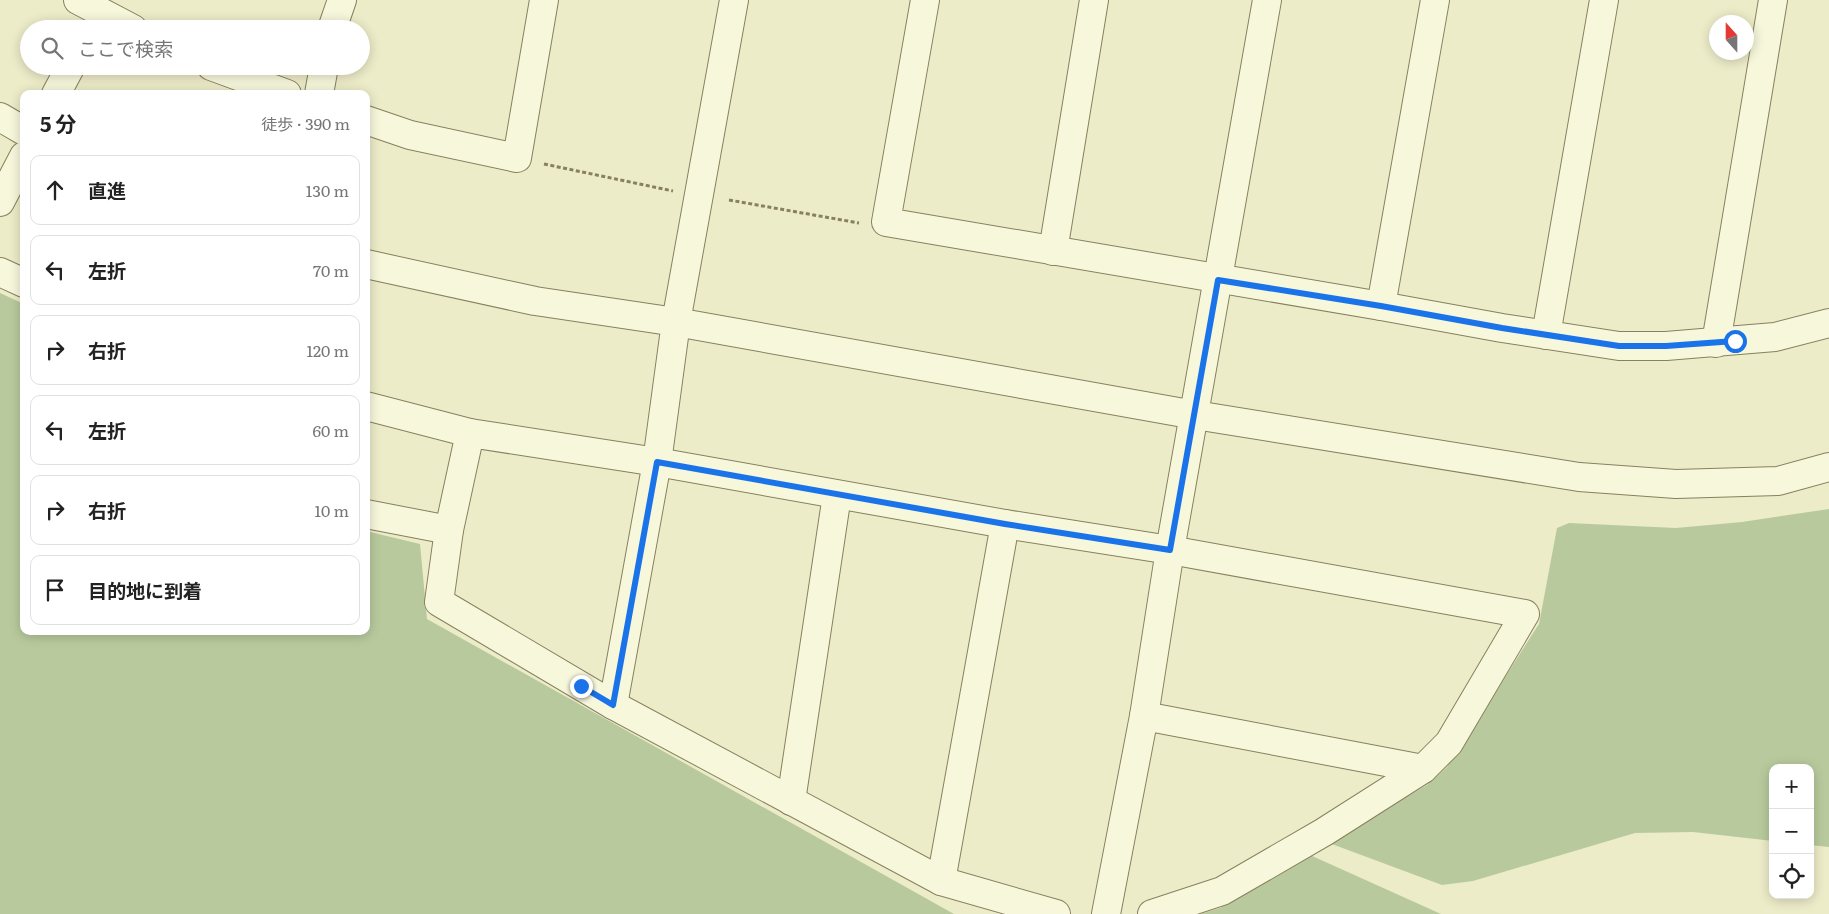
<!DOCTYPE html>
<html lang="ja">
<meta charset="utf-8">
<style>
body{margin:0;font-family:Literata,"Noto Sans JP",serif;background:#f6f6f6;color:#222}
.controls{position:absolute;right:15px;bottom:15px;display:grid;overflow:hidden;border-radius:10px;box-shadow:0 2px 12px #0003}
.controls button{width:45px;height:45px;display:grid;place-items:center;padding:0;border:0;border-bottom:1px solid #e0e0e0;background:#fff;color:#222;font:25px sans-serif}
.compass{position:absolute;left:1709px;top:15px;width:45px;height:45px;border-radius:50%;background:#fff;box-shadow:0 2px 12px #0003;rotate:339deg}
.stop{position:absolute;width:15px;height:15px;margin:-11px;border:4px solid #1a73e8;border-radius:50%;background:#fff}
.stop.end{background:#1a73e8;border-color:#fff;box-shadow:0 1px 5px #0008}
.list{margin:0;padding:0;list-style:none}
h2{display:flex;justify-content:space-between;align-items:center;height:65px;margin:0;padding:0 20px;font-size:21px}
h2 small{font-size:16px;font-weight:400;color:#767676}
.list li{display:grid;grid-template-columns:32px 1fr auto;gap:15px;align-items:center;box-sizing:border-box;height:70px;margin:0 10px 10px;padding:0 10px;border:1px solid #e0e0e0;border-radius:10px}
.list b{display:block;font-size:19px;white-space:nowrap}
.list em{font-size:16px;font-style:normal;color:#767676}
.icon{flex:none;width:28px;height:28px;fill:none;stroke:currentColor;stroke-width:2;stroke-linecap:round;stroke-linejoin:round}
.map{position:relative;flex:none;width:1829px;height:914px;overflow:hidden}
.search{position:absolute;background:#fff;box-shadow:0 2px 12px #0003;left:20px;top:20px;width:350px;height:55px;display:flex;align-items:center;gap:12px;box-sizing:border-box;padding:0 18px;border-radius:28px;color:#767676;font-size:19px}
.panel{position:absolute;background:#fff;box-shadow:0 2px 12px #0003;left:20px;top:90px;width:350px;height:545px;border-radius:10px}
.map>svg:first-child{display:block}
.green{fill:#b8ca9d}
.lines{fill:none;stroke-linecap:round;stroke-linejoin:round}
.minor-casing{stroke:#88805e;stroke-width:30}
.tertiary-casing{stroke:#88805e;stroke-width:30}
.path{stroke:#88805e;stroke-width:3;stroke-dasharray:4 2.5;stroke-linecap:butt}
.minor{stroke:#f7f7dc;stroke-width:28}
.tertiary{stroke:#f7f7dc;stroke-width:28}
.route{stroke:#1a73e8;stroke-width:6}
</style>
<div class="map">
<svg width="1829" height="914" viewBox="0 0 1829 914">
<rect width="100%" height="100%" fill="#ececc9"/>
<!-- green -->
<g class="green">
<polygon points="0,293 24,304 24,631 366,631 366,531 420,544 427,619 954,914 0,914"/>
<polygon points="1829,509 1829,847 1810,845 1810,768 1773,768 1773,841 1693,832 1635,833 1473,881 1442,885 1329,843 1427,785 1447,767 1539,624 1557,528 1569,523 1676,528 1742,522"/>
<polygon points="1310,855 1441,914 1200,914 1220,908"/>
</g>
<g class="lines">
<defs>
<g id="minor">
<polyline points="78,0 133,29"/>
<polyline points="925,0 886,222 1381,306 1502,328 1619,346 1666,346 1775,337 1829,323"/>
<polyline points="332,29 342,0"/>
<polyline points="211,66 287,94"/>
<polyline points="56,94 71,66"/>
<polyline points="319,94 324,66"/>
<polyline points="366,120 410,135 517,158 544,0"/>
<polyline points="0,202 24,156"/>
<polyline points="1053,251 1094,0"/>
<polyline points="0,272 24,283"/>
<polyline points="1381,306 1435,0"/>
<polyline points="1546,335 1604,0"/>
<polyline points="1716,343 1773,0"/>
<polyline points="366,406 470,433"/>
<polyline points="366,514 449,530"/>
<polyline points="613,705 657,462 676,322"/>
<polyline points="1144,716 1423,769"/>
<polyline points="791,801 837,495"/>
<polyline points="941,881 1005,524"/>
<polyline points="1056,914 941,881 613,705 439,602 449,530 470,433 657,462 1005,524 1170,550 1525,614 1449,743 1423,769 1324,832 1222,891 1152,914"/>
<polyline points="1106,914 1144,716 1170,550 1267,0"/>
</g>
<g id="tertiary">
<polyline points="0,117 24,131"/>
<polyline points="366,264 535,301 676,322 1195,415 1579,477 1676,484 1778,481 1829,467"/>
<polyline points="676,322 734,0"/>
</g>
</defs>
<!-- minor casing -->
<use href="#minor" class="minor-casing"/>
<!-- tertiary casing -->
<use href="#tertiary" class="tertiary-casing"/>
<!-- path -->
<g class="path">
<polyline points="544,164 673,191"/>
<polyline points="729,200 859,223"/>
</g>
<!-- minor -->
<use href="#minor" class="minor"/>
<!-- tertiary -->
<use href="#tertiary" class="tertiary"/>
</g>
<g class="lines">
<!-- route -->
<polyline class="route" points="581,686 613,705 657,462 1005,524 1170,550 1218,280 1381,306 1502,328 1619,346 1666,346 1735,341"/>
</g>
</svg>
<div class="controls">
<button>+</button>
<button>−</button>
<button><svg class="icon" aria-label="locate" viewBox="0 0 24 24"><circle cx="12" cy="12" r="6"/><path d="M12 2v4M12 18v4M2 12h4M18 12h4"/></svg></button>
</div>
<svg class="compass" viewBox="-18 -18 36 36"><path d="M0-13l5 13h-10z" fill="#e53935"/><path d="M0 13l5-13h-10z" fill="#767676"/></svg>
<div class="stop" style="left:1735px;top:341px"></div>
<div class="stop end" style="left:581px;top:686px"></div>
<div class="search"><svg class="icon" aria-label="search" viewBox="0 0 24 24"><circle cx="10" cy="10" r="6"/><path d="M15 15l6 6"/></svg>ここで検索</div>
<section class="panel">
<h2>5 分<small>徒歩 · 390 m</small></h2>
<ul class="list">
<li><svg class="icon" aria-label="ahead" viewBox="0 0 24 24"><path d="M12 20V5M6 11l6-6 6 6"/></svg><div><b>直進</b></div><em>130 m</em></li>
<li><svg class="icon" aria-label="left" viewBox="0 0 24 24"><path d="M17 20v-9H6M10 6l-5 5 5 5"/></svg><div><b>左折</b></div><em>70 m</em></li>
<li><svg class="icon" aria-label="right" viewBox="0 0 24 24"><path d="M7 20v-9h11M14 6l5 5-5 5"/></svg><div><b>右折</b></div><em>120 m</em></li>
<li><svg class="icon" aria-label="left" viewBox="0 0 24 24"><path d="M17 20v-9H6M10 6l-5 5 5 5"/></svg><div><b>左折</b></div><em>60 m</em></li>
<li><svg class="icon" aria-label="right" viewBox="0 0 24 24"><path d="M7 20v-9h11M14 6l5 5-5 5"/></svg><div><b>右折</b></div><em>10 m</em></li>
<li><svg class="icon" aria-label="arrive" viewBox="0 0 24 24"><path d="M6 21V4h12l-3 4 3 4H6"/></svg><div><b>目的地に到着</b></div></li>
</ul>
</section>
</div>
